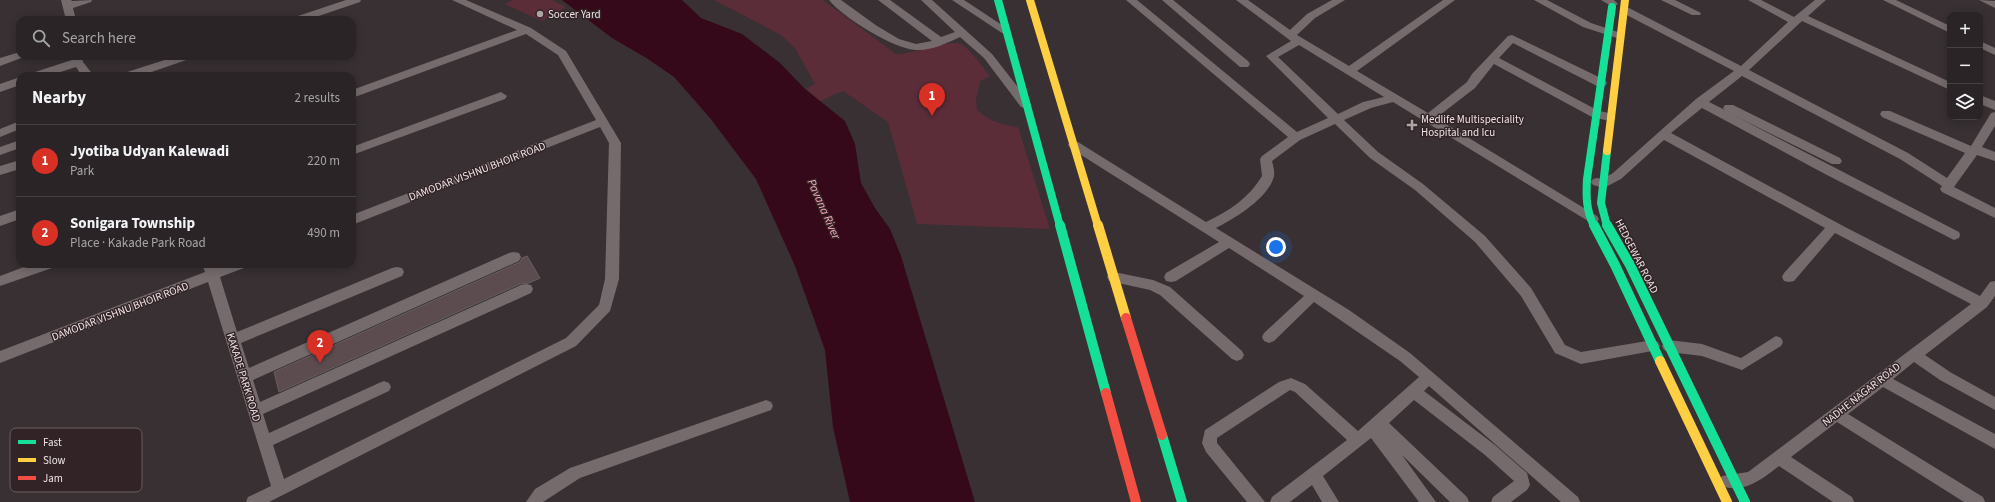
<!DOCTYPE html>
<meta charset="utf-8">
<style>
body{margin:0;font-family:"Source Sans 3",sans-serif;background:#322c2e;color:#f1f3f6}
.controls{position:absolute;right:12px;top:12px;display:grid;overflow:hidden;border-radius:8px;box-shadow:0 2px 10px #0003}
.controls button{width:36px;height:36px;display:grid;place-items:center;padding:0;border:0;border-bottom:1px solid #464143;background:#2a2426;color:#f1f3f6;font:20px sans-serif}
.you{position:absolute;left:1276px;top:247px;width:14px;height:14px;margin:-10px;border:3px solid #fff;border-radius:50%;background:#1a73e8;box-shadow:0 0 0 6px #1a73e833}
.badge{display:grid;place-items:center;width:26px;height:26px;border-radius:50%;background:#d93025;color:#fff;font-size:13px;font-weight:700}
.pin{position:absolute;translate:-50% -33px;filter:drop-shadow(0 1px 2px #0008)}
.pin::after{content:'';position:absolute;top:21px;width:14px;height:12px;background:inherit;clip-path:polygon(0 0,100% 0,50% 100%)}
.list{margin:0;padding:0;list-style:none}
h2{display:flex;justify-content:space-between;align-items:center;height:52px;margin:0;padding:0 16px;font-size:17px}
h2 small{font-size:13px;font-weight:400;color:#a5a4a7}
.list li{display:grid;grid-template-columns:26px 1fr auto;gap:12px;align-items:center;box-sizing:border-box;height:72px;padding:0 16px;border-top:1px solid #464143}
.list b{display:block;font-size:15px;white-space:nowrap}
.list p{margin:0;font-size:13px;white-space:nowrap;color:#a5a4a7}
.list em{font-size:13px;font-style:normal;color:#a5a4a7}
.icon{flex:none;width:22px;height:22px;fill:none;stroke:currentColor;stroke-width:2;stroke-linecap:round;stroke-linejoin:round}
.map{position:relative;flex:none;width:1995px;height:502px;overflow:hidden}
.search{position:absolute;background:#2a2426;box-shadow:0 2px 10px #0003;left:16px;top:16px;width:340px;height:44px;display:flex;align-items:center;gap:10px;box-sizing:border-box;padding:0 14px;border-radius:12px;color:#a5a4a7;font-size:15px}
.panel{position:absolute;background:#2a2426;box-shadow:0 2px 10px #0003;left:16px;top:72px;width:340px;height:196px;border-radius:12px}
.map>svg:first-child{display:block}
.green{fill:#5b2d39}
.water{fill:#350919}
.building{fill:#5c4b4f;stroke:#665f60}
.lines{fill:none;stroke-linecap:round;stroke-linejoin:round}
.street{fill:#756b6d;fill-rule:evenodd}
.fast-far1{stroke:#16e098;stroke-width:8}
.fast{stroke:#16e098;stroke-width:10}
.slow-far1{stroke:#ffcf43;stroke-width:8}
.slow{stroke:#ffcf43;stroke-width:10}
.jam{stroke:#f24e42;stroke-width:10}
.poi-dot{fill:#aea4a6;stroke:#322326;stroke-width:1.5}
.labels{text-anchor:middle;stroke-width:3;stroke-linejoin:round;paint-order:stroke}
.poi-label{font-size:11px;fill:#ede3e4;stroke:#322326;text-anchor:start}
.street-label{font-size:11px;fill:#ede3e4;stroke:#322326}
.water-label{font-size:12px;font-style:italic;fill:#fca8ba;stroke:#322326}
.key{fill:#322326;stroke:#6a5d5f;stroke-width:1}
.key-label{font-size:11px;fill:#ede3e4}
</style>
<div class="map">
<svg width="1995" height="502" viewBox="0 0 1995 502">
<rect width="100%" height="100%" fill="#383032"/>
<!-- green -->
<g class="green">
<polygon points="512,0 552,0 566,7 542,21 505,4"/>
<path d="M714,0h109l73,54c17,1 56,-17 67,-9 10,8 19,21 27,31l-10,5 -4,18 1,11c13,11 25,15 41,17l32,102 -133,-5 -29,-102 -45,-31 -23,10 -14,-12 9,-5 -20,-36 -14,-13z"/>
</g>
<!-- water -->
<polygon class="water" points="562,0 682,0 701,18 742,34 780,63 805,89 845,121 855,144 861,183 875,208 890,229 901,256 975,502 850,502 833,427 825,350 795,266 756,179 710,118 674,77 648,59 612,38"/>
<!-- building -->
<polygon class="building" points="527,256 540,278 529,283 520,284 279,392 274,372 520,262 522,258"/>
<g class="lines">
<!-- street -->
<g class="street">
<polygon points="61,0 71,0 72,1 92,0 91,2 73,8 76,20 66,20"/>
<polygon points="346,0 361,0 360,2 307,20 291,20 292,18"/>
<polygon points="452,0 466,0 531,28 566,51 621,143 619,279 610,311 576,346 269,502 246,502 248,497 271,486 208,282 0,363 0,351 205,272 202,264 216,264 217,267 225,264 246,264 244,268 220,277 237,332 392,268 397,267 402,268 404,272 402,276 241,343 249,368 509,253 514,252 519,253 521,257 519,261 253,380 260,402 521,285 526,284 531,285 533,289 531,293 263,414 269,433 379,383 384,381 389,383 391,387 389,391 273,445 284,479 566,338 599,305 605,279 609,143 600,127 352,225 352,215 596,120 558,55 526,34 352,98 352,90 517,30"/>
<path d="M829,0h12l36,26 22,13 17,5 16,-3 -54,-41h12l51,37 14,-5 -34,-32h11l60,54 39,50 -6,4 -4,-1 -37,-49 -24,-21c-13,6 -29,14 -44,13 -22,-1 -74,-33 -87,-50z"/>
<polygon points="952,0 964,0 1011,31 1010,33 1002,33"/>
<path d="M1126,0h11l160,132 31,-14 -62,-62 25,-15 -55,-41h12l42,30 17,-16 25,-14h13l-30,18 -18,17 52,31 94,-66h12l-98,71 71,42 39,-31 5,-8 36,-38 4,-1 93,45 2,3 -2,3h-8l-84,-43 -14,15 100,53 10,2 2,3 -2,3 -4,1 -13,-3 -98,-53 -19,24 -39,30 161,98 2,3 -2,3 -4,2 -200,-122 -22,6 -27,12 34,32 45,32 62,52 46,52 34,57 16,7 72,-12 5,2 2,4 -2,4 -77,14 -26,-11 -34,-57 -46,-54 -60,-52 -45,-32 -35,-34 -35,16 -28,21c1,4 3,11 2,15 -5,22 -40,43 -58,52l133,82 61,43 168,144 2,5h-19l-132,-116 -5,5 71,54 32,28 3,12 -3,5 -16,12h-20l2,-5 21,-16 -29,-26 -71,-55 -25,23 78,74 2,5h-19l-48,-47 34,47h-17l-48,-64 -48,38 16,26h-17l-10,-17 -22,17h-20l2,-5 75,-57 -52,-48 -5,-2 -73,48v5l48,59h-18l-41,-50 -4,-9 3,-13 74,-48 12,-4 14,6 53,47 61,-54 -19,-16 -86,-59 -40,39 -5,2 -5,-2 -2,-4 2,-4 40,-37 -75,-48 -53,33 -5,1 -5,-1 -2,-4 2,-4 53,-31 -149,-94 -2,-3 2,-3h8l128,80c23,-11 43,-24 56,-46l-2,-17 2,-3 26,-19zM1299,45l85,52 -21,5 -25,12 -60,-57z"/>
<polygon points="1162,0 1173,0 1248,61 1250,64 1248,67 1240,67"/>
<polygon points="1534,0 1547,0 1591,23 1621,33 1622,35 1617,38 1583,27"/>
<polygon points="1601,0 1614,0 1618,4 1613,7"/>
<polygon points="1661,0 1675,0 1701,13 1700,15 1692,15"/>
<path d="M1748,0h13l33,17 21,-17h11l-18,16 142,66v8l-148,-69 -53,49 159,83 39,25 18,-25 -83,-36 -2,-3 2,-3h8l81,35 20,-33 4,-1v14l-13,21 13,5v9l-18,-6 -23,32 41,21v10l-53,-26 -2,-3 2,-3 -42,-27 -158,-83 -33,26 16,8 -2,-2 2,-3h8l107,53 2,3 -2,3h-8l-97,-48 224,116 1,3 -1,3 -5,2 -129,-66 -123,-66 -31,25 174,94 135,69 10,-14 5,-1v15l-8,11 -62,48 25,17 45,25v13l-55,-30 -26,-18 -21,17 102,55v15l-112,-62 -35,27 135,83 2,5h-21l-127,-80 -46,35 61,40 2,5h-21l-54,-36c-17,13 -35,28 -57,20l-3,-5 3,-5 26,-4 223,-168 -136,-71 -41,48 -5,1 -5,-1 -2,-4 2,-4 41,-45 -161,-88 -43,39 -17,9 -11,-3 -2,-3 2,-3 4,-1 5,1 11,-6 83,-74 38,-28 -113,-59 -1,-2 1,-2h8l112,58 47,-44z"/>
<polygon points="1883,0 1896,0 1950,26 1950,33"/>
<polygon points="1979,0 1995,1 1995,8"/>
<polygon points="1980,41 1995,48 1995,55 1980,48"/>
<polygon points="20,52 20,56 25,56 24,57 0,66 0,58"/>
<polygon points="72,56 82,56 83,62 94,76 82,76 76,67 48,76 30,76 32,73 72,60"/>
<polygon points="177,56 193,56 192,58 140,76 122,76 124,73"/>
<polygon points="20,77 20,85 0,92 0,84"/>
<polygon points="501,92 507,96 505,99 352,155 352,147"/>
<polygon points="1980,95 1995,101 1995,110 1980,104"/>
<polygon points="20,121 20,129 0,137 0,129"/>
<polygon points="20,140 20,148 0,155 0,147"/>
<polygon points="20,160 20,169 0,175 0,166"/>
<polygon points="20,209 20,219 0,226 0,216"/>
<polygon points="32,264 54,264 52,268 0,286 0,276"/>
<polygon points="1114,272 1153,280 1170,287 1242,351 1244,355 1242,359 1237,361 1232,359 1160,295 1150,290 1109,281 1107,277 1109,273"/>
<polygon points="1776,336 1781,338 1783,342 1781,346 1742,370 1702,356 1669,352 1664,350 1662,346 1664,342 1669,340 1702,344 1741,358"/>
<polygon points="766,400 771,402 773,406 771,410 580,478 543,502 526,502 535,489 570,468"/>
</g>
<!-- fast-far1 -->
<g class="fast-far1">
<polyline points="998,0 1060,226"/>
<polyline points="1607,151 1601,203 1607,226"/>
<path d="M1594,226c-8,-16 -8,-30 -7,-47l25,-172"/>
</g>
<!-- fast -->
<g class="fast">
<polyline points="1060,225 1106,393"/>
<polyline points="1594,225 1615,265 1660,361"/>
<polyline points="1607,225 1630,265 1745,502"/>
<polyline points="1162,435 1182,502"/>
</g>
<!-- slow-far1 -->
<g class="slow-far1">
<polyline points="1030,0 1098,226"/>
<polyline points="1607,151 1625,0"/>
</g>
<!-- slow -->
<g class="slow">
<polyline points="1098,225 1126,318"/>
<polyline points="1660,361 1727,502"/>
</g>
<!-- jam -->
<g class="jam">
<polyline points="1126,318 1162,435"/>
<polyline points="1106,393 1136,502"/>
</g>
</g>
<!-- markers -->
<g class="poi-dot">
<circle cx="540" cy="14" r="4"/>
<path d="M1410 119h4v4h4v4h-4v4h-4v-4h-4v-4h4z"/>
</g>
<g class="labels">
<!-- poi labels -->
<g class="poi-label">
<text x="548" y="18">Soccer Yard</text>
<text x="1421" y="123">Medlife Multispeciality<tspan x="1421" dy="13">Hospital and Icu</tspan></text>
</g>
<!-- street labels -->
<g class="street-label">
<text transform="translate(477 171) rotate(-21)" y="4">DAMODAR VISHNU BHOIR ROAD</text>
<text transform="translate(1637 256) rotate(63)" y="4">HEDGEWAR ROAD</text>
<text transform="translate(120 311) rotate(-21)" y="4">DAMODAR VISHNU BHOIR ROAD</text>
<text transform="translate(244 377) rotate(73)" y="4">KAKADE PARK ROAD</text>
<text transform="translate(1861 394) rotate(-38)" y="4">NADHE NAGAR ROAD</text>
</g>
<!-- water labels -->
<g class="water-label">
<text transform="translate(824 209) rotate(66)" y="4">Pavana River</text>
</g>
</g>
<!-- legend -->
<rect x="10" y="428" width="132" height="64" rx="6" class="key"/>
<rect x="18" y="440" width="18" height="4" fill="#16e098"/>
<rect x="18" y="458" width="18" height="4" fill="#ffcf43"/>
<rect x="18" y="476" width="18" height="4" fill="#f24e42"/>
<g class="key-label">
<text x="43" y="446">Fast</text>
<text x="43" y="464">Slow</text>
<text x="43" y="482">Jam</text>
</g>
</svg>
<div class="controls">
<button>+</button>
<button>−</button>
<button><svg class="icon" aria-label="layers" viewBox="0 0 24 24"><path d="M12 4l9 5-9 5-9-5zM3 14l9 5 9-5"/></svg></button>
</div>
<div class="you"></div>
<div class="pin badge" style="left:932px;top:116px">1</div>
<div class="pin badge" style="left:320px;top:363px">2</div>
<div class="search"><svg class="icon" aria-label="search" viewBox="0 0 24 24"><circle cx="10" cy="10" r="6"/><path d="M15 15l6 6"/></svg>Search here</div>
<section class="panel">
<h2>Nearby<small>2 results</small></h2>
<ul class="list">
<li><span class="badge">1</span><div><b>Jyotiba Udyan Kalewadi</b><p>Park</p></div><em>220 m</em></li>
<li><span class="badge">2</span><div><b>Sonigara Township</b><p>Place · Kakade Park Road</p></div><em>490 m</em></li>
</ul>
</section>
</div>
